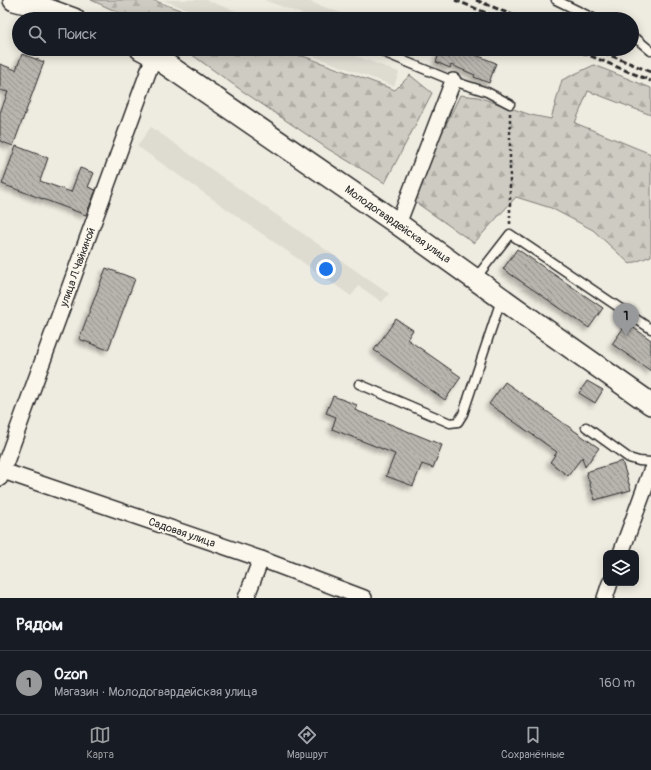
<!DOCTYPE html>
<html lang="ru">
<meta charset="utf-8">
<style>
body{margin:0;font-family:Pangolin,sans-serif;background:#20242c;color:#f1f3f6}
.controls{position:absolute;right:12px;bottom:12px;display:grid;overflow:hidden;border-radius:8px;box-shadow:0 2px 10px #0003}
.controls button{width:36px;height:36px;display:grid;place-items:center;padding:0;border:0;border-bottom:1px solid #363941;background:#171b24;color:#f1f3f6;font:20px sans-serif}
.you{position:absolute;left:326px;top:269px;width:14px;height:14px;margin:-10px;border:3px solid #fff;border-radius:50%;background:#1a73e8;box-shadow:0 0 0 6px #1a73e833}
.badge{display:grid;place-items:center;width:26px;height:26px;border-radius:50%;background:#98999b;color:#111;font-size:13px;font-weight:700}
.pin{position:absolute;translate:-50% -33px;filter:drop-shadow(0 1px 2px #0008)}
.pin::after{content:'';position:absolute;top:21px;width:14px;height:12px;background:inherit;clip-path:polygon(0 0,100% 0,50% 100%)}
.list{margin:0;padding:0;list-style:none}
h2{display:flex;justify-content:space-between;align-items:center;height:52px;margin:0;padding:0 16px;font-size:17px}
h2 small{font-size:13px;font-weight:400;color:#9ea1a6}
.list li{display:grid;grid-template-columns:26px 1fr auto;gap:12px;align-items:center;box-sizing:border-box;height:64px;padding:0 16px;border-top:1px solid #363941}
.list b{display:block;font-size:15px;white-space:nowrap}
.list p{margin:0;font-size:13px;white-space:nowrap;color:#9ea1a6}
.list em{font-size:13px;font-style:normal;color:#9ea1a6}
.icon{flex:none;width:22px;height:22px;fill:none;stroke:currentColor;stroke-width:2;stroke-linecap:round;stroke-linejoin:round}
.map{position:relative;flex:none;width:651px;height:598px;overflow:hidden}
.search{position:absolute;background:#171b24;box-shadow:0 2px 10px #0003;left:12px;right:12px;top:12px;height:44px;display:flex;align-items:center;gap:10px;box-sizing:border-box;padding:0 14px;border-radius:22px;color:#9ea1a6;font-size:15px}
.sheet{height:116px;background:#171b24}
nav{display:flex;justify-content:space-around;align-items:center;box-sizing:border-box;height:56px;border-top:1px solid #363941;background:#171b24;font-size:11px;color:#9ea1a6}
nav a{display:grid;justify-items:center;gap:2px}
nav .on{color:#98999b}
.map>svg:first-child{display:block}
.built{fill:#dedbd1}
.forest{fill:url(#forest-firs);stroke:#7c7b76}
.building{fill:url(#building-back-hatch);stroke:#2b2b2b;filter:url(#shadow)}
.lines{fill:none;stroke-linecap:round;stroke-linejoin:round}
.lane-casing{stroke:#2b2b2b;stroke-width:11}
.street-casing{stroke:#2b2b2b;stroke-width:18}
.secondary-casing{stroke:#2b2b2b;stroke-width:24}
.path{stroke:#2b2b2b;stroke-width:2.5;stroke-dasharray:3 3;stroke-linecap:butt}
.lane{stroke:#fbf7ec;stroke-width:8}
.street{stroke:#fbf7ec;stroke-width:15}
.secondary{stroke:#fbf7ec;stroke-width:21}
.rail{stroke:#2b2b2b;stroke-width:3;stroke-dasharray:6 3;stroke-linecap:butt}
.labels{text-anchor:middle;stroke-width:4;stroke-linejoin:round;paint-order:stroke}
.street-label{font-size:11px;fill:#2b2b2b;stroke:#fbf7ec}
</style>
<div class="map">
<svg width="651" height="598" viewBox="0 0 651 598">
<defs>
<pattern id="forest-firs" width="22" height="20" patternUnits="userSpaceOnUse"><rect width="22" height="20" fill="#cecbc2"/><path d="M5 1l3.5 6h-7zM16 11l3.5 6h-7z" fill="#b1aea7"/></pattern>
<pattern id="building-back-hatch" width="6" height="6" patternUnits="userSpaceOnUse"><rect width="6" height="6" fill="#b8b5ae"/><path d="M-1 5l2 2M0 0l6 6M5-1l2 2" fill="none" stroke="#96938e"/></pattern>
<filter id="shadow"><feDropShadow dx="-3.5" dy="3.5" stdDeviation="2" flood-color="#0004"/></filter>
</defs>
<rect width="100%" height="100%" fill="#eeebe0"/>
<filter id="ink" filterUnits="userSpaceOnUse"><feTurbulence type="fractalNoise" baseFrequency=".025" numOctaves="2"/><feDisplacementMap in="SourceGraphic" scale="8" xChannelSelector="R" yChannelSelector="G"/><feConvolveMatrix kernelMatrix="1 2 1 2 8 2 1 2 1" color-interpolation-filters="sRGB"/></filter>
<g filter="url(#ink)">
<!-- built -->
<g class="built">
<polygon points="163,0 206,0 257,19 214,19"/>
<polygon points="264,0 305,0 357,19 316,19"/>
<polygon points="294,49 337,49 399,72 394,86"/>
<polygon points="151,127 389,294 382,302 359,286 351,296 137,146"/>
</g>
<!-- forest -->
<g class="forest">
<polygon points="91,0 153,0 204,19 133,19"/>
<polygon points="184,49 284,49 395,90 410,75 432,93 385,183 328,149 241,90"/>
<polygon points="594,65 651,88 651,115 588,91 575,123 651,154 651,256 630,264 593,230 551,208 516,197 474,243 411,199 460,95 478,97 531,115 551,119 562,80"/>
</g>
<!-- building -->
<g class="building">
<polygon points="441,49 461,49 496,63 489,83 474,77 475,75 451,65 450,68 436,62"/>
<polygon points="22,54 44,62 13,146 0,141 0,113 8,92 0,90 0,64 16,70"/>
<polygon points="16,146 48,158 40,181 71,192 80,168 94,173 88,187 96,190 86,215 2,184"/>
<polygon points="517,249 603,308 589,328 503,269"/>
<polygon points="106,268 135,279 108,350 79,339"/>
<polygon points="396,319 413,330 407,339 461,377 445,400 374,350"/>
<polygon points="627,323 651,340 651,371 612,344"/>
<polygon points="587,381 603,390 595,403 579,393"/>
<polygon points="505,382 599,448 585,467 582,457 568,476 550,462 557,452 489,404"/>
<polygon points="333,396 357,405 355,410 442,445 433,468 422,464 413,486 386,476 395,454 332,429 336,417 326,413"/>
<polygon points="622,461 631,490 595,500 586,472"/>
</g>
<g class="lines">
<defs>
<g id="lane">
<polyline points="556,0 595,19"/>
<polyline points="632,37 638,40 651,51"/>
<polyline points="385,53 453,81 487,92 510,104"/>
<polyline points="475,279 510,234 651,329"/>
<polyline points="359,384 450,423 458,422 463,414 501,300"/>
<polyline points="586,427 629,458 639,461 651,462"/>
</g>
<g id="street">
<polyline points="398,224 453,81"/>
<polyline points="0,470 261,559 364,598"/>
<polyline points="0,478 154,56"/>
<polyline points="621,553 651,471"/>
<polyline points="246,598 261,559"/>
<polyline points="605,598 610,583"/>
</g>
<g id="secondary">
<polyline points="14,0 41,7 74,19"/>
<polyline points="141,49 154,56 398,224 543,328 651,404"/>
</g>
</defs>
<!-- lane casing -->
<use href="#lane" class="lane-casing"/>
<!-- street casing -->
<use href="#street" class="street-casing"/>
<!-- secondary casing -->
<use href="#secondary" class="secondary-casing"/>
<!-- path -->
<polyline class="path" points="510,113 510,226"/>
<!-- lane -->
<use href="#lane" class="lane"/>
<!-- street -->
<use href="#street" class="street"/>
<!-- secondary -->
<use href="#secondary" class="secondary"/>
<!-- rail -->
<g class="rail">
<polyline points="455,0 501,19"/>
<polyline points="476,0 522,19"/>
<polyline points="574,49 651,81"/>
<polyline points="595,49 651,72"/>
</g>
</g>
</g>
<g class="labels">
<!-- street labels -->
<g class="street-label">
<text transform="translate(398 224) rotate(35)" y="4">Молодогвардейская улица</text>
<text transform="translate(77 267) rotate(-70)" y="4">улица Л.Чайкиной</text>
<text transform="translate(182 532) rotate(19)" y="4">Садовая улица</text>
</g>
</g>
</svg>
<div class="controls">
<button><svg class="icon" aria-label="layers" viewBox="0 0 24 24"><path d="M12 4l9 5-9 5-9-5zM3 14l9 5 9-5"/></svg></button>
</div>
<div class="you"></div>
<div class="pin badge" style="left:626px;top:336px">1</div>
<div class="search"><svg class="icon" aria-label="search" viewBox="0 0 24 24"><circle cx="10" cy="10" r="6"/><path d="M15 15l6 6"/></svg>Поиск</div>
</div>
<section class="sheet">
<h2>Рядом<small></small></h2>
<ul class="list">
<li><span class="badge">1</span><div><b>Ozon</b><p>Магазин · Молодогвардейская улица</p></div><em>160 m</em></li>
</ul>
</section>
<nav>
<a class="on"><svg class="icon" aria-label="map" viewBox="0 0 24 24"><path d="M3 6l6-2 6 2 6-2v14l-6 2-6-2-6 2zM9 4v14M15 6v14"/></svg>Карта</a>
<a><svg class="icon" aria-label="directions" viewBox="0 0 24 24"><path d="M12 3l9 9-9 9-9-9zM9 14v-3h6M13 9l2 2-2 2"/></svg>Маршрут</a>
<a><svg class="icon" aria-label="saved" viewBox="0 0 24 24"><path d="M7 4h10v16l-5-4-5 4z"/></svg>Сохранённые</a>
</nav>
